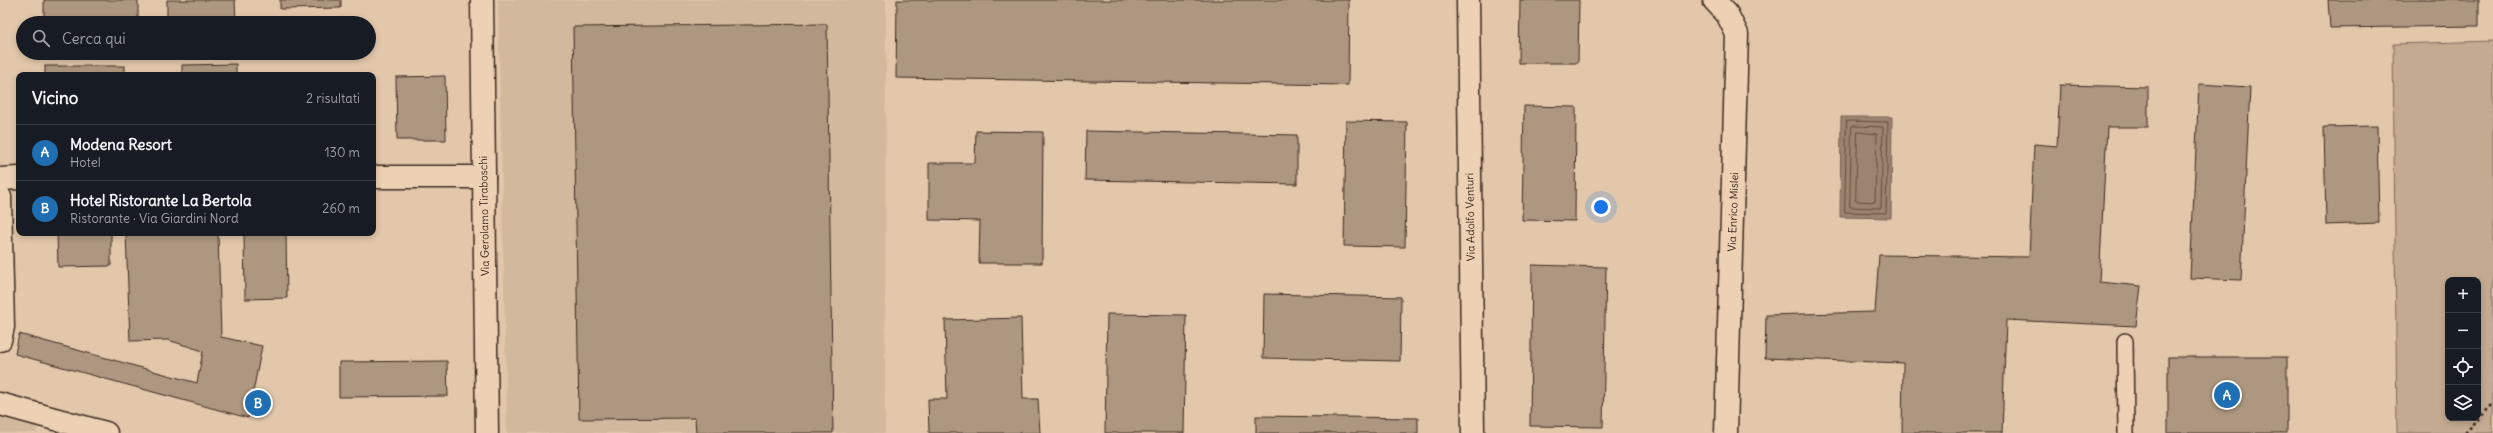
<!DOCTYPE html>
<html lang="it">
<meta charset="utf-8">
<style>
body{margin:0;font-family:Delius,sans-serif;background:#242831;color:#f1f3f6}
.controls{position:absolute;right:12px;bottom:12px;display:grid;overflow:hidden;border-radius:8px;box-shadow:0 2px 6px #0003}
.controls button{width:36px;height:36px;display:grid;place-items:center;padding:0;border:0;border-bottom:1px solid #363941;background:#171b24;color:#f1f3f6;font:20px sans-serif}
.you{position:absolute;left:1601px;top:207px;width:14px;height:14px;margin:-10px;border:3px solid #fff;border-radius:50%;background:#1a73e8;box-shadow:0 0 0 6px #1a73e833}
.badge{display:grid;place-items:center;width:26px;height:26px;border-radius:50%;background:#1f6fb2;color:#fff;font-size:13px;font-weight:700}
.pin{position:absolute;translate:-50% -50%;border:2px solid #fff;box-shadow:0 1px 4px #0006}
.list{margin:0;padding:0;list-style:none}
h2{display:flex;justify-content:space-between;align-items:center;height:52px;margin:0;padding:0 16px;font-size:17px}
h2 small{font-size:13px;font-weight:400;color:#9ea1a6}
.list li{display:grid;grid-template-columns:26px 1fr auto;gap:12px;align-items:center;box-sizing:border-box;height:56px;padding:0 16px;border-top:1px solid #363941}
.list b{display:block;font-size:15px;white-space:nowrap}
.list p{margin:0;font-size:13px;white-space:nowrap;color:#9ea1a6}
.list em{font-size:13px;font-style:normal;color:#9ea1a6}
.icon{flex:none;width:22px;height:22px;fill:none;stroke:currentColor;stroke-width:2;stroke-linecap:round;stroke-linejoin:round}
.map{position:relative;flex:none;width:2493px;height:433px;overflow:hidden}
.search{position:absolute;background:#171b24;box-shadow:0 2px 6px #0003;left:16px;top:16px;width:360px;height:44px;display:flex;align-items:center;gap:10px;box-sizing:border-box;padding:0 14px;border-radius:22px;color:#9ea1a6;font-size:15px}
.panel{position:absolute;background:#171b24;box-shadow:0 2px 6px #0003;left:16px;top:72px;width:360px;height:164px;border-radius:8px}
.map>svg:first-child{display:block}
.built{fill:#d2b99e}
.green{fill:#c3aa91;stroke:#7f6a58;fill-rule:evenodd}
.water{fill:#9c846f;stroke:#75604f}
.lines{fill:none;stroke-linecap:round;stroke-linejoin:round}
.shore{stroke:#624e3e;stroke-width:1}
.building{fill:#ae9780;stroke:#3b2a1e}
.service-casing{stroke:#3b2a1e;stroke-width:18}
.minor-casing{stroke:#3b2a1e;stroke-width:25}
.secondary-casing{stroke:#3b2a1e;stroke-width:25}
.path{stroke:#3b2a1e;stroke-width:2.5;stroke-dasharray:3 3;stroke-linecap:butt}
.service{stroke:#edd1b4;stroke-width:15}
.minor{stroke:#edd1b4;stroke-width:22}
.secondary{stroke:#edd1b4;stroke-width:22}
.labels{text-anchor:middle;stroke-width:4;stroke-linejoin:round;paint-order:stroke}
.street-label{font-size:11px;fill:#3b2a1e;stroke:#edd1b4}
</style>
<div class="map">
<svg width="2493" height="433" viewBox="0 0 2493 433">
<rect width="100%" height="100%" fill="#e2c7ab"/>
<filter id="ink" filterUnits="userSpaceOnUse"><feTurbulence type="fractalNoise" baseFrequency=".025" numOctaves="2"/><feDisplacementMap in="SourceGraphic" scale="8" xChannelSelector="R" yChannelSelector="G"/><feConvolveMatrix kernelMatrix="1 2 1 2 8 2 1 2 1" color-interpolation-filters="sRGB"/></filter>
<g filter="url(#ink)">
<!-- built -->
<g class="built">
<polygon points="498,0 886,0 885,433 507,433"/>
<polygon points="0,416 38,426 36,433 0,433"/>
</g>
<!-- green -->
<path class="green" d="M2493,41v392h-96l-4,-389zM2448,280h30v138h-30z"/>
<!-- water -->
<polygon class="water" points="1841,117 1892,117 1891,218 1840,217"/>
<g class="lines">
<!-- shore -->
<g class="shore">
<polygon points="1847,121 1888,122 1886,213 1845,212"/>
<polygon points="1852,126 1883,127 1881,208 1850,207"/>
<polygon points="1858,132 1877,134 1875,202 1856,201"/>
</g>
</g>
<!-- building -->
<g class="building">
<rect x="44" y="0" width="94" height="23"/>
<polygon points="167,0 235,0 236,23 167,23"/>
<polygon points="280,0 341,0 341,8 280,9"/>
<polygon points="897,0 1349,0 1348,85 896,78"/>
<polygon points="1520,0 1579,0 1578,63 1519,63"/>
<polygon points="2328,0 2479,0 2479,26 2330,28"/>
<polygon points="827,24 833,433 696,433 695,418 579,419 573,27"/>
<polygon points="236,64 236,75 182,75 182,65"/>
<rect x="45" y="66" width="80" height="9"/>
<polygon points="334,73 334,75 279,75 279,74"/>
<polygon points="445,76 446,140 397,140 396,77"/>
<polygon points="2199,84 2250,87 2241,280 2190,278"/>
<polygon points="2060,85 2148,87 2148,127 2107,127 2099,282 2141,286 2136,326 2006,320 2002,433 1902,433 1903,363 1765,358 1766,315 1875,312 1879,255 2029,257 2034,144 2057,146"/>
<polygon points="1524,106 1576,107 1575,221 1522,220"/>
<polygon points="1346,121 1407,122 1405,247 1344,246"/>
<polygon points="2377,126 2379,223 2326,225 2324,127"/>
<polygon points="976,131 1043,132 1042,263 979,263 980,221 929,220 929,163 975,163"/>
<polygon points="1086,131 1297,135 1297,184 1085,180"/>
<polygon points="57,233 111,233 111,266 58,267"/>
<polygon points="126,233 218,233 221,337 262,346 248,418 15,354 19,334 197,383 203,351 168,340 130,341"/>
<polygon points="244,233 286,233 287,298 245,299"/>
<polygon points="1532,265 1606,267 1603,427 1530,426"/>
<polygon points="1264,294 1401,297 1400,361 1263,358"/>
<polygon points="1107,314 1186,315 1184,433 1105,433"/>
<polygon points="1021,318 1023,399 1038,399 1040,433 929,433 928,399 947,399 945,320"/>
<rect x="2168" y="357" width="119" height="76"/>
<polygon points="447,361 448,396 339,397 339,362"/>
<polygon points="1256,416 1418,418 1418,433 1256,433"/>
</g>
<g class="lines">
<defs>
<polyline id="service" points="2125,341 2126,433"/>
<g id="minor">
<polyline points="482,0 487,433"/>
<polyline points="1468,0 1473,433"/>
<polyline points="1714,0 1727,14 1737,34 1726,433"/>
<polyline points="373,177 484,177"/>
<polyline points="0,179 19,178"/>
<polyline points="0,197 3,327 0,340"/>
</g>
<polyline id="secondary" points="0,404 106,433"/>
</defs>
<!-- service casing -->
<use href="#service" class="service-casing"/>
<!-- minor casing -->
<use href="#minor" class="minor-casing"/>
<!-- secondary casing -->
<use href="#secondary" class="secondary-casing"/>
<!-- path -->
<polyline class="path" points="2465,433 2493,404"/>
<!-- service -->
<use href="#service" class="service"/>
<!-- minor -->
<use href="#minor" class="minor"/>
<!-- secondary -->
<use href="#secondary" class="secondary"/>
</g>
</g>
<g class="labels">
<!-- street labels -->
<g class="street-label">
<text transform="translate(1733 212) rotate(-88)" y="4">Via Enrico Mislei</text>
<text transform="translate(484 216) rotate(-91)" y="4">Via Gerolamo Tiraboschi</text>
<text transform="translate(1470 217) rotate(-91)" y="4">Via Adolfo Venturi</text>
</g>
</g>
</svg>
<div class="controls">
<button>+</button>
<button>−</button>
<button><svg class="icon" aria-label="locate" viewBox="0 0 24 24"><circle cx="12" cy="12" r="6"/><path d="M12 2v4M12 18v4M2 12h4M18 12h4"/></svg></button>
<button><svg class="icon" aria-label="layers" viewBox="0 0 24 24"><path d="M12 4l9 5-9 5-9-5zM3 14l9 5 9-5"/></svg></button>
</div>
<div class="you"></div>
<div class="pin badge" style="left:2227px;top:395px">A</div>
<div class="pin badge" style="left:258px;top:403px">B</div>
<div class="search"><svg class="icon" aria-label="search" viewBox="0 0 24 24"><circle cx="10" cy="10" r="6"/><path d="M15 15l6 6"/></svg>Cerca qui</div>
<section class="panel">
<h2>Vicino<small>2 risultati</small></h2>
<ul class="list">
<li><span class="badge">A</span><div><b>Modena Resort</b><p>Hotel</p></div><em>130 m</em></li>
<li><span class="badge">B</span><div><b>Hotel Ristorante La Bertola</b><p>Ristorante · Via Giardini Nord</p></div><em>260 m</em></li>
</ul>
</section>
</div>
